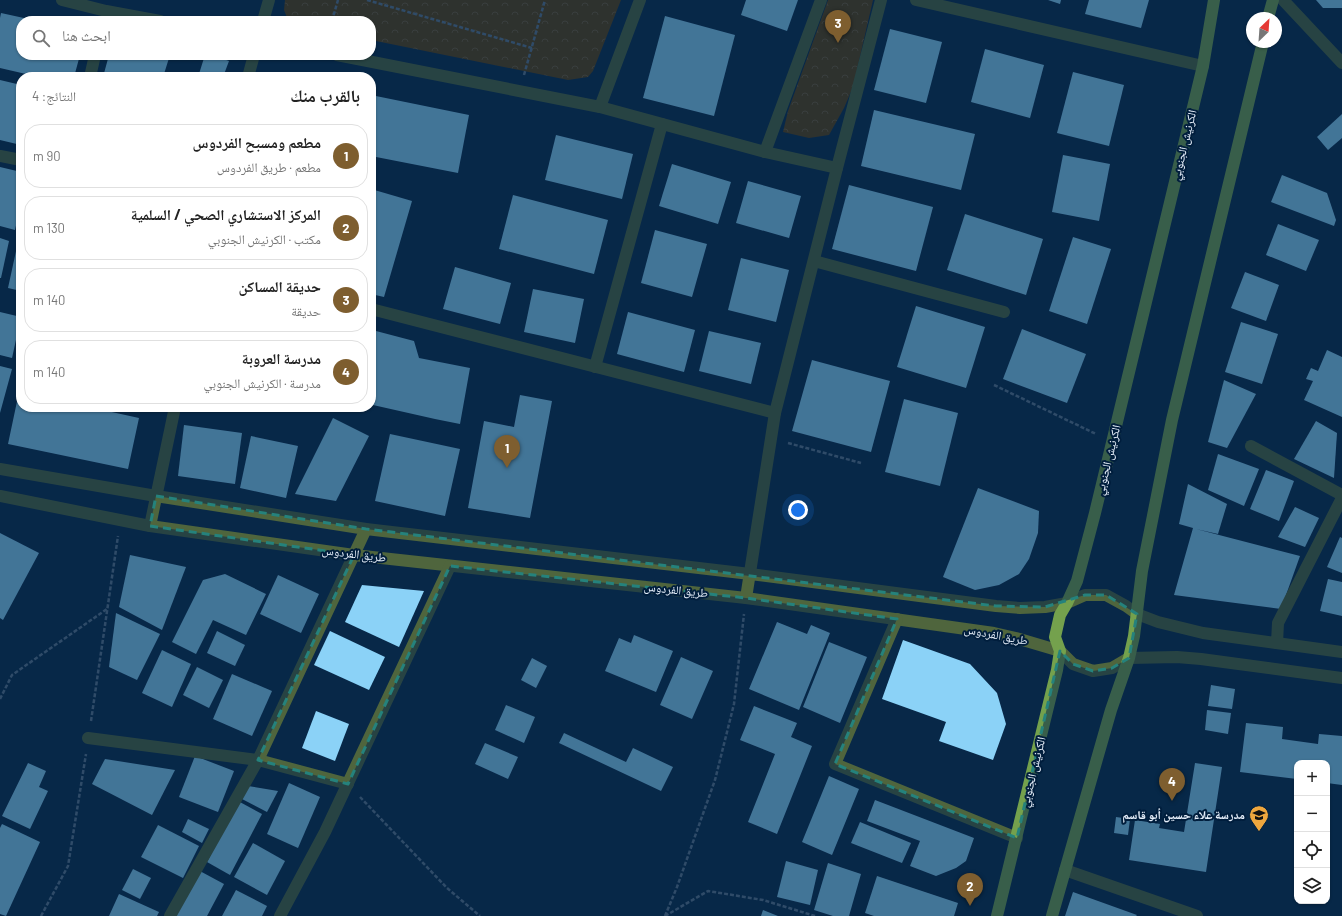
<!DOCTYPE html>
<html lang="ar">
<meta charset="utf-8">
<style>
body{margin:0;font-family:Barlow,"Noto Naskh Arabic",sans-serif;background:#f6f6f6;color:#222;direction:rtl}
.controls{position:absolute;right:12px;bottom:12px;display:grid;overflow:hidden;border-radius:8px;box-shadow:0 1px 3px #0004}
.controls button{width:36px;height:36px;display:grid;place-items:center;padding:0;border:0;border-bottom:1px solid #e0e0e0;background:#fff;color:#222;font:20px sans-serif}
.compass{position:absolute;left:1246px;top:12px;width:36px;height:36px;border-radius:50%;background:#fff;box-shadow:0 1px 3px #0004;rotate:25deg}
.you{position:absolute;left:798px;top:510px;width:14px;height:14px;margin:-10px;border:3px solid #fff;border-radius:50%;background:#1a73e8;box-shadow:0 0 0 6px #1a73e833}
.badge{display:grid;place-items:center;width:26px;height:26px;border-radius:50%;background:#7e5e2f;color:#fff;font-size:13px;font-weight:700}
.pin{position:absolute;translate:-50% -33px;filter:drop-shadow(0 1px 2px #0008)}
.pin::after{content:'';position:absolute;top:21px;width:14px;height:12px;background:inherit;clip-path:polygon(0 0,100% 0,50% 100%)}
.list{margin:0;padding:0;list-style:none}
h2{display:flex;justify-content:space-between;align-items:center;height:52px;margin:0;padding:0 16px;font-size:17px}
h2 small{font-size:13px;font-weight:400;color:#767676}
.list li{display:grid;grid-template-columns:26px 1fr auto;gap:12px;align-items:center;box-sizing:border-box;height:64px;margin:0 8px 8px;padding:0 8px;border:1px solid #e0e0e0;border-radius:16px}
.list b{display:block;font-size:15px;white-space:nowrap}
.list p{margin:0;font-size:13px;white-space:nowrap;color:#767676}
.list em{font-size:13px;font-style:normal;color:#767676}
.icon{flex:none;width:22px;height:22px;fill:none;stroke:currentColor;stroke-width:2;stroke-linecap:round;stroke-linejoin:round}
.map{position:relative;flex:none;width:1342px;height:916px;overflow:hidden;direction:ltr}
.search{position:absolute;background:#fff;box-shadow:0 1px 3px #0004;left:16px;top:16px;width:360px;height:44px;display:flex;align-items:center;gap:10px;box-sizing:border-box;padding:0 14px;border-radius:16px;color:#767676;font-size:15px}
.panel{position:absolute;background:#fff;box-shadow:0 1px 3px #0004;left:16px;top:72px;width:360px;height:340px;border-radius:16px;direction:rtl}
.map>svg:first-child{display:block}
.park{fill:url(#park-crowns)}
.building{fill:#8bd2f7}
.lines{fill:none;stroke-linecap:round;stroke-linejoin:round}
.path{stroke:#5f768e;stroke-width:2.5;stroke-dasharray:4 2;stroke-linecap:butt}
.minor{stroke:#4f653d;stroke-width:12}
.major{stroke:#74a14d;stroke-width:12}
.marked{fill:none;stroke:#25827c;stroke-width:3;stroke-dasharray:8 5;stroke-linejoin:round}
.labels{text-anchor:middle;stroke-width:4;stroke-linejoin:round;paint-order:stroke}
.street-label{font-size:12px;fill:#e8f1fc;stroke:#001e3d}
.poi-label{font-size:12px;font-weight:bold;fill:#e8f1fc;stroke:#001e3d;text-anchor:end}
</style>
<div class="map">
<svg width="1342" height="916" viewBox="0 0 1342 916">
<defs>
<pattern id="park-crowns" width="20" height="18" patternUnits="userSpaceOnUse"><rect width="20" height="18" fill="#5e3e0e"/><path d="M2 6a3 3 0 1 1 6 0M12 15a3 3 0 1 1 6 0" fill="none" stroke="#755a32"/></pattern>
</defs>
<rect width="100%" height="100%" fill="#082848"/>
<!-- park -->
<g class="park">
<polygon points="285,0 621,0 593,71 588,77 568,80 371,40 371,21 291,21 288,20 284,10"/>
<polygon points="828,0 873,0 853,87 844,108 829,135 809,138 783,132 788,111"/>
</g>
<!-- building -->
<g class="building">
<polygon points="746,0 798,0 787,31 741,15"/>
<polygon points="1048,0 1061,0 1060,4"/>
<polygon points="1089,0 1149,0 1141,28 1085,14"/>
<polygon points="1316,0 1342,0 1342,8 1323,8"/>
<polygon points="1,13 33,20 21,21 21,55 80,55 74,77 39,77 0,68 0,18"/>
<polygon points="665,16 735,35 714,116 643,98"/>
<polygon points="890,29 942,42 926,103 874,90"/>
<polygon points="985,49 1044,65 1030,118 971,102"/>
<polygon points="109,55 170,55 163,77 103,77"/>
<polygon points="205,55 212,55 229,61 223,77 198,77"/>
<polygon points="1073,72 1124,85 1109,146 1057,133"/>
<polygon points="0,80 21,85 21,145 0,140"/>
<polygon points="371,95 469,115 458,173 371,156"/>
<polygon points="874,110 975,134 961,190 861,166"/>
<polygon points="1342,114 1342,138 1328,150 1317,137"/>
<polygon points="556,135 633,154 622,199 545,180"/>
<polygon points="1063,155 1110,164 1099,221 1052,212"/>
<polygon points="672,164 731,182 718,224 659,206"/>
<polygon points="0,167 21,172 21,202 15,230 0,226"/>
<polygon points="1282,175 1327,193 1336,220 1334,226 1271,202"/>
<polygon points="748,181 801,196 789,238 736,223"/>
<polygon points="849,185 933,207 916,271 832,249"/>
<polygon points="371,189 412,201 384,297 371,294"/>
<polygon points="513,195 608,220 594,274 499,249"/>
<polygon points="965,214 1043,239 1026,295 947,270"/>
<polygon points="20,219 21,219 21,237 16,236"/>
<polygon points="1278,224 1319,240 1306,271 1266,255"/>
<polygon points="655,230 707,244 692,297 641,283"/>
<polygon points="1073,237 1111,249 1087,324 1049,311"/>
<polygon points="0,238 9,241 1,278 0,278"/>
<polygon points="18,242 21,242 21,291 8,288"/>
<polygon points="741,258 789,270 776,322 728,310"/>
<polygon points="455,267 511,283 500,324 443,309"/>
<polygon points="1245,272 1279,285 1266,321 1231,308"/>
<polygon points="533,289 584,299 575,343 524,332"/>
<polygon points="916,306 985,327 966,388 897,367"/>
<polygon points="0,312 21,317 12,358 0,355"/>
<polygon points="628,312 695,330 684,372 617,354"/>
<polygon points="1241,322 1278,334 1262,384 1225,372"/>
<polygon points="1022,329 1086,354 1067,403 1003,379"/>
<polygon points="376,331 414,341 419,358 470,368 460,424 435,419 373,405 371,401 371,352"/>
<polygon points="709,331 761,343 751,384 699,371"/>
<polygon points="1327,350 1342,357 1342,417 1304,400 1313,381 1306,379 1311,368 1318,371"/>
<polygon points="812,360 890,381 871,452 792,431"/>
<polygon points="0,366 12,369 0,413"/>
<polygon points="1224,380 1256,394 1227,448 1208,442"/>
<polygon points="19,392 21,392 21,407 89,407 139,418 128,469 8,444"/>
<polygon points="520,395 552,401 530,518 468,508 484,421 514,427"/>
<polygon points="904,399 958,413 940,486 885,472"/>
<polygon points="333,418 369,436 336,501 295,494"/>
<polygon points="1316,421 1337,433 1334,478 1294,459"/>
<polygon points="184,425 242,433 235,484 178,476"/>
<polygon points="390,434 460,449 445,516 375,501"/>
<polygon points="251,436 298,446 286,498 240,488"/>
<polygon points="1218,454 1259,469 1244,506 1208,490"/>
<polygon points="1266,470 1294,481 1279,521 1250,509"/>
<polygon points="1188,484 1227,504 1218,534 1196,529 1300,556 1281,609 1174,595 1193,528 1179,524"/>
<polygon points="978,488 1039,511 1038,533 1029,559 1019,574 999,585 975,590 943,577"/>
<polygon points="1295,507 1319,518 1305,547 1278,537"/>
<polygon points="0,533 39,553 3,620 0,618"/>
<polygon points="1340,537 1342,538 1342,573 1327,567"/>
<polygon points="130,555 186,567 162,630 119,607"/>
<polygon points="225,574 266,594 246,635 213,620 196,654 172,642 203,580"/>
<polygon points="278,575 319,594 301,633 260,614"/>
<polygon points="1328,579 1342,582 1342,616 1320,611"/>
<polygon points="362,585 424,591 399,647 345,622"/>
<polygon points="116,613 160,634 137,680 109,667"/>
<polygon points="777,622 807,634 811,625 830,633 799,710 749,689"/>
<polygon points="217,631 245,645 235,666 207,653"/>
<polygon points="330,631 385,657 369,690 314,665"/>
<polygon points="634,635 673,651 656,692 605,671 619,638 631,643"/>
<polygon points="903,640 970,664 997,693 1006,724 993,760 939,741 946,722 882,699"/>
<polygon points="829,642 867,657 840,723 803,707"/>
<polygon points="162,650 191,664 172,707 142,693"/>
<polygon points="681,657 713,671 692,719 660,705"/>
<polygon points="532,658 547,666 536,688 521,680"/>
<polygon points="197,667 223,680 209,708 183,695"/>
<polygon points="232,674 272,691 252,736 213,719"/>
<polygon points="1211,685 1235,689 1232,709 1208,706"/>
<polygon points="506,705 535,717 524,743 495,730"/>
<polygon points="754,706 797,723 791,737 812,746 777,834 748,822 775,754 740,740"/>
<polygon points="1207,710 1231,713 1228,734 1205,730"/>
<polygon points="316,711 349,724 335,761 302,748"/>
<polygon points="1246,723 1283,727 1282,739 1318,744 1319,734 1342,736 1342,785 1327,783 1327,763 1297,763 1297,779 1240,772"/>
<polygon points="564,733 626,762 633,748 673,767 661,791 559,743"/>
<polygon points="485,743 518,757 508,779 475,764"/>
<polygon points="195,756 234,771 218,812 179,797"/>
<polygon points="105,759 175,770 152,815 92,784"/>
<polygon points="28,763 46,771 39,787 48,791 30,829 2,816"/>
<polygon points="1195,763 1222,767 1206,872 1129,860 1135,820 1160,824 1159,828 1184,832"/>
<polygon points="829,776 859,789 832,855 802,842"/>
<polygon points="289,783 320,797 298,848 267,834"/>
<polygon points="248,786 278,791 267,812 242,799"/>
<polygon points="875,800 974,838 966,861 956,868 936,876 910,866 920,841 867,821"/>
<polygon points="238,801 262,814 230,875 207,862"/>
<polygon points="1116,817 1130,819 1128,835 1114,833"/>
<polygon points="188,819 209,829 202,843 182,832"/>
<polygon points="860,822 911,843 902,863 851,843"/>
<polygon points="2,824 40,842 6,916 0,914 0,828"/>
<polygon points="158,825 199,846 183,878 141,857"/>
<polygon points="253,843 285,861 267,895 234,877"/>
<polygon points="786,861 818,870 810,905 777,897"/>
<polygon points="828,863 861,874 849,916 833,916 814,910"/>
<polygon points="133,869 151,878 140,899 122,890"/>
<polygon points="198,870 224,884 207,916 174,916"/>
<polygon points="877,876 958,903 954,916 874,916 865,913"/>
<polygon points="236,890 267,906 262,916 222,916"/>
<polygon points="1073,892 1137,915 1136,916 1065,916"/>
<polygon points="119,894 159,912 157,916 109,916"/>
<polygon points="763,910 778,916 761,916"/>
</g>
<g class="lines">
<!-- path -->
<g class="path">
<polyline points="367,0 532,48"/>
<polyline points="332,21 338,0"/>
<polyline points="524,75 545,0"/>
<polyline points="994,385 1096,434"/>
<polyline points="788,443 861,463"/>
<polyline points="0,699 12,675 107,609"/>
<polyline points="91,721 118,536"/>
<polyline points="360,797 447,888 480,916"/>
<polyline points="41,916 68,866 86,754"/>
<polyline points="665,916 677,887 715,780 734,704 744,614"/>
<polyline points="665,916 708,891 763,900 815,916"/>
</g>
<!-- minor -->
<g class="minor">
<polyline points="62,0 106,11 160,21"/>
<polyline points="916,0 1203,66"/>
<polyline points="1283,0 1342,63"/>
<polyline points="263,21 269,0"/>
<polyline points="337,55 600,107 765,152 837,168"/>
<polyline points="90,77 95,55"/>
<polyline points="248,77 254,55"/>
<polyline points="600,107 640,0"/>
<polyline points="765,152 821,0"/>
<polyline points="0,156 21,160"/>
<polyline points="814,261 1004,312"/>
<polyline points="371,309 775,413"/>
<polyline points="595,367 662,124"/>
<polyline points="1251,446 1342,495"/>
<polyline points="0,469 156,496 366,529 750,574 996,606 1020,608 1045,607 1067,603 1085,595 1106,595 1126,606 1137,614 1158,622 1203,633 1342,652"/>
<polyline points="0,496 150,526 354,555 746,598 994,633 1016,638 1060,651 1073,664 1093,671 1112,668 1129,658 1177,657 1201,659 1342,678"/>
<polyline points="150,526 175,407"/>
<polyline points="746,598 775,413 837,168 881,0"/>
<polyline points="897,619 835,764 1017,838"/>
<polyline points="1277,643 1278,623 1342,498"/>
<polyline points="88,738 258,760 348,784"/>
<polyline points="1065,870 1197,916"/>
<polyline points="170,916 258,760 366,529"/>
<polyline points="280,916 325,832 450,566"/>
</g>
<!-- major -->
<g class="major">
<polyline points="1268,18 1273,0"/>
<polyline points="997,916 1057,670 1060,651 1055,637 1060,615 1067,603 1077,581 1095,513 1203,66 1214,0"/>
<polyline points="1052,916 1111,710 1129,658 1134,636 1142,571 1172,420 1263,42"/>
</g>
</g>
<!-- marked area -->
<path d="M0 0H1342V916H0ZM156,496l210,33 630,77 49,1 40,-12h21l31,19 -8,44 -17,10 -19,3 -20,-7 -13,-13 -43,187 -182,-74 62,-145 -151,-21 -296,-32 -102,218 -90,-24 96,-205 -204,-29z" fill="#082848" fill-opacity=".55" fill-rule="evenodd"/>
<path class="marked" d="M156,496l210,33 630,77 49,1 40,-12h21l31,19 -8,44 -17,10 -19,3 -20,-7 -13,-13 -43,187 -182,-74 62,-145 -151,-21 -296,-32 -102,218 -90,-24 96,-205 -204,-29z"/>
<!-- icons -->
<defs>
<symbol id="school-pin" viewBox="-11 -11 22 30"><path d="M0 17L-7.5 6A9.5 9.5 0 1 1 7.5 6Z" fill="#efa73e" stroke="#001e3d"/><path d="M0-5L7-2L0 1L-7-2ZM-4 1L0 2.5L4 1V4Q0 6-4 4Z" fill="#111"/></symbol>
</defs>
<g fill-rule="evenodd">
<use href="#school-pin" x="1248" y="804" width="22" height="30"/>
</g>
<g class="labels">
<!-- street labels -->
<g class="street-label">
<text transform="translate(1184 145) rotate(-76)" y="4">الكرنيش الجنوبي</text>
<text transform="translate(1108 460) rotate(-76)" y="4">الكرنيش الجنوبي</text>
<text transform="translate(354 554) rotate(7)" y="4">طريق الفردوس</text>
<text transform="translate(676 590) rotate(6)" y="4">طريق الفردوس</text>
<text transform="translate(996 635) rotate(11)" y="4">طريق الفردوس</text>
<text transform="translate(1033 772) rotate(-76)" y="4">الكرنيش الجنوبي</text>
</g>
<!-- poi labels -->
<g class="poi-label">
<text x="1245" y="819">مدرسة علاء حسين أبو قاسم</text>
</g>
</g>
</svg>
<div class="controls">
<button>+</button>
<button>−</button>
<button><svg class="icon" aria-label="locate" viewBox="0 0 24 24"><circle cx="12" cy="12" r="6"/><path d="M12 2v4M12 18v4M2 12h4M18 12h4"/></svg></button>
<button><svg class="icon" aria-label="layers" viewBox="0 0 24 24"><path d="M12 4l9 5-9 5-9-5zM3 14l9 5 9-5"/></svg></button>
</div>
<svg class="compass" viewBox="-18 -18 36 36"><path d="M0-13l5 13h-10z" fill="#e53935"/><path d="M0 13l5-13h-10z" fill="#767676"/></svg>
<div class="you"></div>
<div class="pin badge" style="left:507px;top:468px">1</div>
<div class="pin badge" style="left:970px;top:906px">2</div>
<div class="pin badge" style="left:838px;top:43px">3</div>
<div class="pin badge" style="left:1172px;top:801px">4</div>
<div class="search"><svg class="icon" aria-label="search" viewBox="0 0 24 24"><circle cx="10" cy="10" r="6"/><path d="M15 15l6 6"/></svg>ابحث هنا</div>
<section class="panel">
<h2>بالقرب منك<small>النتائج: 4</small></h2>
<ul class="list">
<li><span class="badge">1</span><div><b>مطعم ومسبح الفردوس</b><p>مطعم · طريق الفردوس</p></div><em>90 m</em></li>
<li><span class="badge">2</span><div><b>المركز الاستشاري الصحي / السلمية</b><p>مكتب · الكرنيش الجنوبي</p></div><em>130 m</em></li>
<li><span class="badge">3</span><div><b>حديقة المساكن</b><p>حديقة</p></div><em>140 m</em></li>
<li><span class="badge">4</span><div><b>مدرسة العروبة</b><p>مدرسة · الكرنيش الجنوبي</p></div><em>140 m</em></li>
</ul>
</section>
</div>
